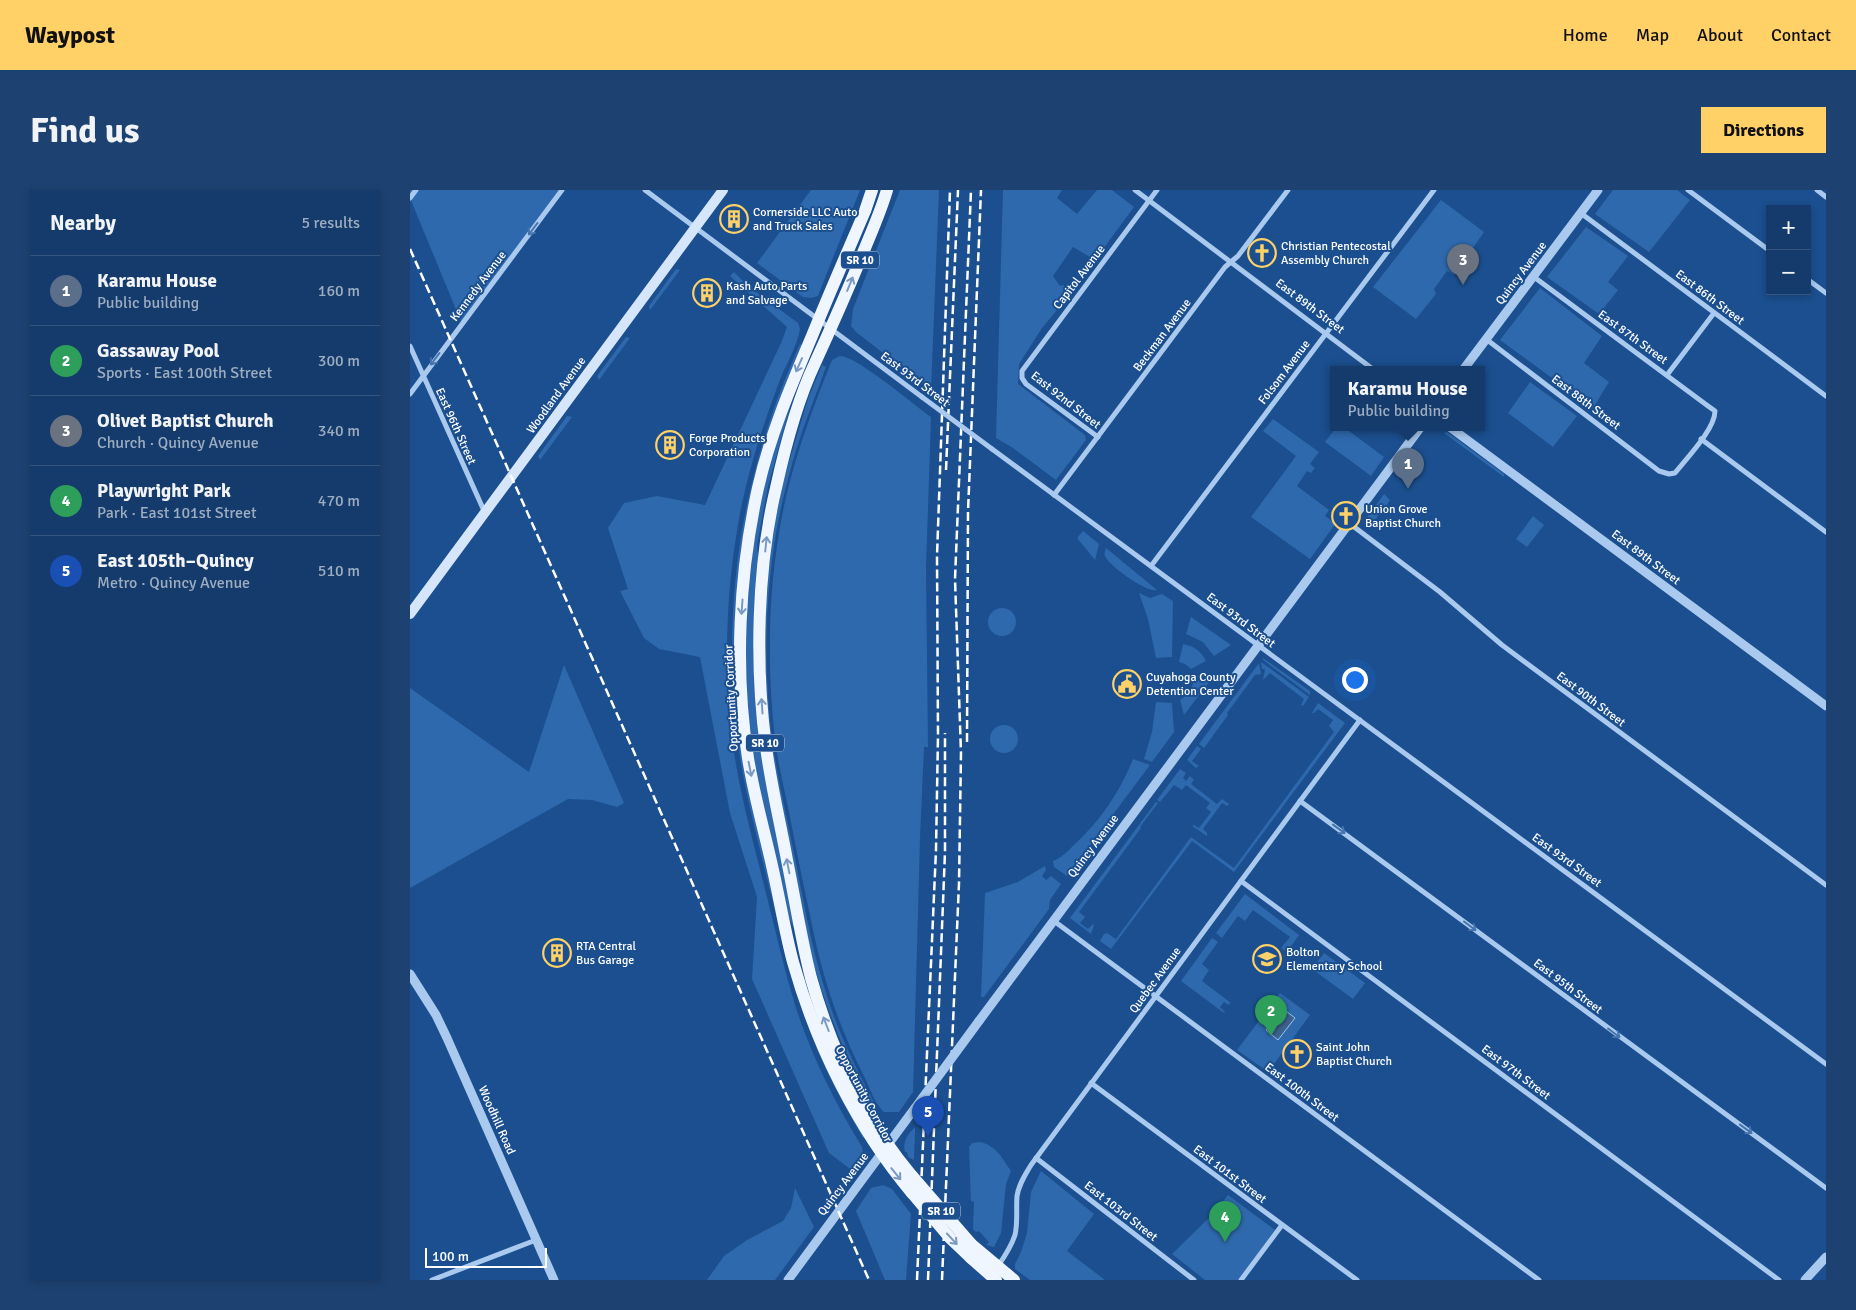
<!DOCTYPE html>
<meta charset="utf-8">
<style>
body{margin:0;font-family:Signika,sans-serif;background:#1d4271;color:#f1f3f6}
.controls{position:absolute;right:15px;top:15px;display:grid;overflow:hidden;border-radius:0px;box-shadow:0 2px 8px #0003}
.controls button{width:45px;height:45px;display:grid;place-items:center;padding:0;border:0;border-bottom:1px solid #33557e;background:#143b6b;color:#f1f3f6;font:25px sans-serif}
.scale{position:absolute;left:15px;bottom:12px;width:122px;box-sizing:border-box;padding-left:5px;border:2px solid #fff;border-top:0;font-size:14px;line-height:18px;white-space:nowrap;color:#fff;-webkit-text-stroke:4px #1b4f8f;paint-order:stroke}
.you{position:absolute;left:944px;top:489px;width:18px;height:18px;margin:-12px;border:4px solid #fff;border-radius:50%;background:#1a73e8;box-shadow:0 0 0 8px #1a73e833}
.badge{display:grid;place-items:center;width:32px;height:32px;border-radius:50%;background:#ffd166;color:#fff;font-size:16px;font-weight:700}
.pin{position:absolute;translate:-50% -41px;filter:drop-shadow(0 1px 2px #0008)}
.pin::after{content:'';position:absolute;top:26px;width:18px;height:15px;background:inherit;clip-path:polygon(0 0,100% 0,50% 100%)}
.popup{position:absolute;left:920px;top:176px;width:155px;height:65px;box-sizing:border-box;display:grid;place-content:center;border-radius:0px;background:#143b6b;filter:drop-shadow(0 1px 4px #0005);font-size:16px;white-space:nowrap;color:#9dadc1}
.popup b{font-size:19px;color:#f1f3f6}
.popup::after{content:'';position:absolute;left:50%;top:100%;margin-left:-10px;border:10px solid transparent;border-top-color:#143b6b}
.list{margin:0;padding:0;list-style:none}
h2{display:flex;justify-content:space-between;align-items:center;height:65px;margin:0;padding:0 20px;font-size:21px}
h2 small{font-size:16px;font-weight:400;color:#9dadc1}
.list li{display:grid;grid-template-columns:32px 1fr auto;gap:15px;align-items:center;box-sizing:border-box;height:70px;padding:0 20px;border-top:1px solid #33557e}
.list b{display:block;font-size:19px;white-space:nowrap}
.list p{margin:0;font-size:16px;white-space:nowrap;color:#9dadc1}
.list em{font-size:16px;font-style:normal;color:#9dadc1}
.map{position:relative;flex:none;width:1416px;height:1090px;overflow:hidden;border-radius:0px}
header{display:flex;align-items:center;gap:30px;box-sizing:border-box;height:70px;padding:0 25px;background:#ffd166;color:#111}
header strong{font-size:24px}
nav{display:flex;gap:28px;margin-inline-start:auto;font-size:18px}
.intro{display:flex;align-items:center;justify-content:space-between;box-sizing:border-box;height:120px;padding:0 30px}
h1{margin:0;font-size:35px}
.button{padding:12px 22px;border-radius:0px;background:#ffd166;color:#111;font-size:18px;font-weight:700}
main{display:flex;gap:30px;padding:0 30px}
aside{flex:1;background:#143b6b;border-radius:0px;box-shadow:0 2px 8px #0003}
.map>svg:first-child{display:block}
.green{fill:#2e69ad}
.water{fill:#3c6290;stroke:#9cc4f0}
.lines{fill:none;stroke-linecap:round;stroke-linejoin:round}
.minor{stroke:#a9c9ee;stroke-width:5}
.tertiary{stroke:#a9c9ee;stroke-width:9}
.secondary{stroke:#d6e6fa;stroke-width:10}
.primary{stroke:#f0f6ff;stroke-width:12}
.rail{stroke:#fff;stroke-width:2.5;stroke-dasharray:9 4;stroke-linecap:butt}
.minor-bridge{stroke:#a9c9ee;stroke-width:5}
.tertiary-bridge{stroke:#a9c9ee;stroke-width:9}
.primary-bridge{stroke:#f0f6ff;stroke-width:12}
.oneway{stroke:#4674ac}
.oneway2{stroke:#7b9ac1}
.labels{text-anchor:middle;stroke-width:4;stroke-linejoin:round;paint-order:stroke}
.shield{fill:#1b4f8f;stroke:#bbcadd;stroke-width:1}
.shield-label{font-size:11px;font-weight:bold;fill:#fff}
.poi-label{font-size:12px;fill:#fff;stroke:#1b4f8f;text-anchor:start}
.street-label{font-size:12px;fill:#fff;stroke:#1b4f8f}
</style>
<header>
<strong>Waypost</strong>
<nav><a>Home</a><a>Map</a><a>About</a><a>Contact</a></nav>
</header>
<div class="intro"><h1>Find us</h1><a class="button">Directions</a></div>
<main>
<aside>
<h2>Nearby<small>5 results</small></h2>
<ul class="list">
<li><span class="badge" style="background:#5c6f8a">1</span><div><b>Karamu House</b><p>Public building</p></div><em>160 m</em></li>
<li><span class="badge" style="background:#2e9e5b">2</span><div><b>Gassaway Pool</b><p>Sports · East 100th Street</p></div><em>300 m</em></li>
<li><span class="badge" style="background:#6b7280">3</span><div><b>Olivet Baptist Church</b><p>Church · Quincy Avenue</p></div><em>340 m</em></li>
<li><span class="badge" style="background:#2e9e5b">4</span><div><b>Playwright Park</b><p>Park · East 101st Street</p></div><em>470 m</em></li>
<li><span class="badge" style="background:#1a4fb4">5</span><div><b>East 105th–Quincy</b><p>Metro · Quincy Avenue</p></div><em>510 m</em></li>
</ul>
</aside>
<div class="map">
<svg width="1416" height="1090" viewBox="0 0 1416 1090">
<rect width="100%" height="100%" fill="#1b4f8f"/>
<!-- green -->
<g class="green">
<polygon points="0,0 152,0 52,134 0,8"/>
<polygon points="401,0 450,0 411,98 408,106 401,108 393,107 347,73"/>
<polygon points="490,0 529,0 521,200 446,142 441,136 443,119"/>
<polygon points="593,0 652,0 647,8 667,24 687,0 702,0 724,17 685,70 663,57 643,86 650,96 653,95 662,102 632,138 609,174 608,194 675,245 676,250 646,290 603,258 586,248"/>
<polygon points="1203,0 1267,0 1280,10 1239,62 1185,24"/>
<polygon points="1031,10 1074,42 1052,74 1047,71 1045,74 1049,78 1044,85 1037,81 1024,99 1026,104 1006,129 963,97"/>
<polygon points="1176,37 1218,66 1198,92 1208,100 1189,124 1137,87"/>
<polygon points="266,79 270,80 240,120 239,116"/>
<path d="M324,82l14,14 50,37 2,6c-3,19 -16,38 -22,56 -15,40 -28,80 -37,123 -17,88 -19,179 -3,268 8,41 19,81 29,121 9,36 17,72 28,108 16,50 40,98 67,142l1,6 -4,7 3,2 -8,10 -25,-19 -77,-174 5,-82 -27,-84 -30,-156 -41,-8 -15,-11 -24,-47 8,-2 -20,-61 16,-25 33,-7 48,9 76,-162 6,-16 -57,-51z"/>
<polygon points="1130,98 1192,146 1174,173 1199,192 1183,218 1090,150"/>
<polygon points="216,147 220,148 189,190 187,186"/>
<path d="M390,154l3,1 -39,103 -28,245 58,278 71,166 -2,1c-19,-33 -38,-67 -52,-104 -18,-48 -29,-98 -42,-147 -10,-43 -22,-86 -29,-130 -16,-107 -8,-220 26,-324 9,-30 21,-60 34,-89z"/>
<path d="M430,166c17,0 74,49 91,61l-5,151 2,179h-4l-4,91 -7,254 -14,20h-15c-9,-8 -14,-23 -19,-34 -26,-50 -43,-102 -54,-158 -8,-36 -15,-72 -22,-108 -5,-24 -11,-48 -14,-73 -9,-80 -7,-162 11,-242 11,-47 28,-92 46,-137z"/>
<path d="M412,175l4,2c-12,33 -26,67 -35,101 -25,87 -30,181 -19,271 6,42 16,83 24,124 8,40 15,81 27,120 12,43 32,84 53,123l-3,3c-27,-51 -48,-102 -63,-158l-40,-205 -7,-121 9,-90 13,-60 23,-76z"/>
<polygon points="1120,192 1167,226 1143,257 1098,223"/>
<polygon points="384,203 358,296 347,355 349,373 344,464 385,740 379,728 348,598 336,505 335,431 347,323 363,260"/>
<polygon points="157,226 162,227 130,270 128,266"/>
<polygon points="863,229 909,262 900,274 905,278 901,283 897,281 887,296 919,320 915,326 922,331 938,310 941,312 900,369 841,327 886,266 853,241"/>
<polygon points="926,238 935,238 974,267 961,286 915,252"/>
<polygon points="1037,242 1094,284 1094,287 1034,243"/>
<polygon points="974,304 980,310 973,321 971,320 961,338 953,333"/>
<polygon points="1123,326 1134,335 1117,357 1106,349"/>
<polygon points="673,341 689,354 685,370 667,348"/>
<path d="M696,358l51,42c-10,3 -48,-24 -52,-34 -1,-4 0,-4 1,-8z"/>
<polygon points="729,403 740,408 752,404 763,411 762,467 746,468 738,429"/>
<circle cx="592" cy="432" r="14"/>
<polygon points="781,427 821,455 804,466 793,452 776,444"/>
<path d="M773,454c11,2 18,7 23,17l-15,8 -6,-5 -6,-2z"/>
<polygon points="853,468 900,501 900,505 853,470"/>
<polygon points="851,472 899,507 893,516 891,515 894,509 860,483 853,490 855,479 852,479"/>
<polygon points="849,473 851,484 845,485 817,523 818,525 794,558 789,554"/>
<polygon points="154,475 214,613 207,617 182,610 158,609 0,698 0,498 119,582"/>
<polygon points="784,490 800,491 774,525 770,510 780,503"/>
<polygon points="746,512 762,513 764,542 742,572 734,569 742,542"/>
<polygon points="908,513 935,533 824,682 782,651 701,759 690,751 694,744 697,743 706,749 781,647 824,678 924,542 919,536 923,530 908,519 904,523 902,523"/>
<circle cx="594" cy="549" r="14"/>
<polygon points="787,556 791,559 782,571 789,576 786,578 777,570"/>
<path d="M723,569l17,6 -83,111 -13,-9 -1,-6c8,-3 15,-10 21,-16 26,-24 46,-53 59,-86z"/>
<polygon points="770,579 776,583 773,588 776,591 780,586 784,590 781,594 807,614 812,609 819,614 817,616 812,613 793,639 797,643 797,646 782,636 784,635 789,638 801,622 796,618 800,613 776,595 772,600 764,595 750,612 747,610"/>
<polygon points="746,612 748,613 730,637 731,638 669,722 675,727 670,733 678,739 683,734 684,735 681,744 660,728"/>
<polygon points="635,676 636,680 632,686 636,690 641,686 651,694 640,710 639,719 574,807 571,807 575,703 608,692"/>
<polygon points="835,704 889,745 877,762 871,758 880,747 843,720 835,731 828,726 812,748 806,743"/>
<polygon points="802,748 808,752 792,774 799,780 792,791 821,813 818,815 814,812 810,817 815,822 814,823 771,791"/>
<polygon points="914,763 955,793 943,809 902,779"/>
<polygon points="870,803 900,825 858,882 827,860"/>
<path d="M505,937v4l-1,29 -6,-3 -1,-5h-2c-3,-11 3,-18 10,-25z"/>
<path d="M570,952c17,4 22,16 31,29l-5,13 -5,49 -7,14 -8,-2 3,-3 -10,-11 -3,1 -3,-3 1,-27 -3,-1 -2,-54 3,-4z"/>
<polygon points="631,981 684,1024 657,1061 695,1090 620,1090 605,1079 605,1074 611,1062 617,1043 621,1002"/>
<polygon points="473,995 482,999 501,1024 496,1090 475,1090 446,1021 461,998"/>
<polygon points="385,998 404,1037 365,1090 297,1090 314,1066 337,1050 373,1031 381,1018"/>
<polygon points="818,1005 865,1040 828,1090 795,1090 762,1064 803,1024"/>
</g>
<!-- water -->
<polygon class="water" points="872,818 885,828 868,850 856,840"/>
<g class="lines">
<!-- minor -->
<g class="minor">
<polyline points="235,0 512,207"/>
<polyline points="725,0 964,180"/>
<polyline points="1278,0 1360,61"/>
<polyline points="1407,0 1416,7"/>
<polyline points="0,8 6,0"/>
<polyline points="1172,24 1416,206"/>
<polyline points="1397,89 1416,103"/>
<path d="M1076,149l173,132 10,3 6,-1c12,-15 40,-44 40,-62l-7,-5 -174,-129"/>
<polyline points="0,156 75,323"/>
<polyline points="1257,185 1304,123"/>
<polyline points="0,204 152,0"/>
<polyline points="688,247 616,194 612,188 612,181 747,0"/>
<polyline points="1291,249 1416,342"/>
<polyline points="582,259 1416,874"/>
<polyline points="644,305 815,77 828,66 878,0"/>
<polyline points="939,333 1030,402 1092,455 1416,695"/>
<polyline points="741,376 1024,0"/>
<polyline points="890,611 1416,998"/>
<polyline points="831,691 1369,1090"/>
<polyline points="644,731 1129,1090"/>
<polyline points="681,893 947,1090"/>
<polyline points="626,968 784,1090"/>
<path d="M588,1076c7,-10 13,-19 17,-31 3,-12 1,-26 2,-39 2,-12 8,-21 14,-31l329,-445"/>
<polyline points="22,1090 126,1050"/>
<polyline points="831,1090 872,1035"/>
</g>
<!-- tertiary -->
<g class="tertiary">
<polyline points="1053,180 1188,0"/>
<polyline points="1041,238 1416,516"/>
<polyline points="0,784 26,825 37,848 144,1090"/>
<polyline points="569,831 1010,238"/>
<polyline points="378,1090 505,918"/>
<polyline points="1395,1090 1416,1067"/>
</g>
<!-- secondary -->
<polyline class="secondary" points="0,424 313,0"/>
<!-- primary -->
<g class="primary">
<path d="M462,0l-7,21c-18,42 -36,83 -53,125 -21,50 -42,99 -54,152 -19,86 -24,183 -10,270 6,38 17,75 25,112 7,31 12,62 20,92 23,82 64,166 119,231"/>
<path d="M477,0c-7,24 -17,45 -26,68 -15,36 -30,70 -46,105 -18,38 -30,84 -39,125 -19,79 -21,178 -10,259 5,38 14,75 21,113 8,39 14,79 24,118 20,71 53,141 101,198"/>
<polyline points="561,1054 604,1090"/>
<polyline points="561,1068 586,1090"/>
</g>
<!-- rail -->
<g class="rail">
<polyline points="0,59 459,1090"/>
<polyline points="536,280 548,0"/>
<polyline points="557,552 558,322 571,0"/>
<polyline points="507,1090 526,660 528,545 527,366 540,0"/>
<polyline points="518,1090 535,662 535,543"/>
<polyline points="532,1090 549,693 551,563 545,389 561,0"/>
</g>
<!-- minor-bridge -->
<polyline class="minor-bridge" points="512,207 582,259"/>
<!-- tertiary-bridge -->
<polyline class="tertiary-bridge" points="505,918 569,831"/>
<!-- primary-bridge -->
<g class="primary-bridge">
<polyline points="502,986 561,1054"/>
<polyline points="502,1003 540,1048 561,1068"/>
</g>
</g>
<!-- one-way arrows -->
<defs><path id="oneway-shaft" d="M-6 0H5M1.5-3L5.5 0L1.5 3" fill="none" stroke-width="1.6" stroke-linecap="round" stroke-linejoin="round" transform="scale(1.25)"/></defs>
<g class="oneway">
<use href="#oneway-shaft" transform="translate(123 39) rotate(127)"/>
<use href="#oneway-shaft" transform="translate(25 169) rotate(127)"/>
<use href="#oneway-shaft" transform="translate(929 639) rotate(36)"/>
<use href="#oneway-shaft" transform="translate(1060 736) rotate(37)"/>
<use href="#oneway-shaft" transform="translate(1204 843) rotate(37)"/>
<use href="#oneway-shaft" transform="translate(1336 939) rotate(36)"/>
</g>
<g class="oneway2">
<use href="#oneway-shaft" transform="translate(440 94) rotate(-68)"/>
<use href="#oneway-shaft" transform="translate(389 175) rotate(114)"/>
<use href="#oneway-shaft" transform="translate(356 354) rotate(-84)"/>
<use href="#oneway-shaft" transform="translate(332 417) rotate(94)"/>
<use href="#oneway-shaft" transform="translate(352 516) rotate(-94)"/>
<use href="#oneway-shaft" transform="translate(340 579) rotate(79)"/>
<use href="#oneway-shaft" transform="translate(378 676) rotate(-101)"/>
<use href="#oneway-shaft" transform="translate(416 834) rotate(-111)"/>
<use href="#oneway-shaft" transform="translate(486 984) rotate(51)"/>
<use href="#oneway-shaft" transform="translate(542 1049) rotate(47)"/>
</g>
<!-- icons -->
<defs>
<symbol id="building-ring" viewBox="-11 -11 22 22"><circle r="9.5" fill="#1b4f8f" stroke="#ffd166" stroke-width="1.5"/><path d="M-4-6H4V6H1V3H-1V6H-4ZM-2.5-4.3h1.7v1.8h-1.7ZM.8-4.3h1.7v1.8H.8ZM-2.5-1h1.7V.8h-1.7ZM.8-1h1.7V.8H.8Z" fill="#ffd166"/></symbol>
<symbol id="church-ring" viewBox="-11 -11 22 22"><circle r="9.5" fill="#1b4f8f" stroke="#ffd166" stroke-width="1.5"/><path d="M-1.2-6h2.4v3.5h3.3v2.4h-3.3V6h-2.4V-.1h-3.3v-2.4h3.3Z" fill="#ffd166"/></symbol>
<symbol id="civic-ring" viewBox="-11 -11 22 22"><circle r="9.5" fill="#1b4f8f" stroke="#ffd166" stroke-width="1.5"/><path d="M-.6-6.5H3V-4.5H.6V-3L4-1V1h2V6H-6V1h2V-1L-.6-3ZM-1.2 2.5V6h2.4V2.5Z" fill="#ffd166"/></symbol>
<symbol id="school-ring" viewBox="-11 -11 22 22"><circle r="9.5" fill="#1b4f8f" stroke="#ffd166" stroke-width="1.5"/><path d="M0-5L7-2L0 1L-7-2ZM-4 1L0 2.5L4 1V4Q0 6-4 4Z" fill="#ffd166"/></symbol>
</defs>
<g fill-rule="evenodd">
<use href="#building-ring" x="308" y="13" width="32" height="32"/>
<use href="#church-ring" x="836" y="47" width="32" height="32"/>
<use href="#building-ring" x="281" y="87" width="32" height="32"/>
<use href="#building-ring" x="244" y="239" width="32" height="32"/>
<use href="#church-ring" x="920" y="310" width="32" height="32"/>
<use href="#civic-ring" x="701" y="478" width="32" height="32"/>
<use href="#building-ring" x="131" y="747" width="32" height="32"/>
<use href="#school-ring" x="841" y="753" width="32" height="32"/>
<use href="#church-ring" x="871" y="848" width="32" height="32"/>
</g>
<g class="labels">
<!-- shield labels -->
<g class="shield">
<rect x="431" y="61.5" width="38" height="17" rx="4"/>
<rect x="336" y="544.5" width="38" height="17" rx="4"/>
<rect x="512" y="1012.5" width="38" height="17" rx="4"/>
</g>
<g class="shield-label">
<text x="450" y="74">SR 10</text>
<text x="355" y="557">SR 10</text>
<text x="531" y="1025">SR 10</text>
</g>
<!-- poi labels -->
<g class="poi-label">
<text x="343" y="26">Cornerside LLC Auto<tspan x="343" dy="14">and Truck Sales</tspan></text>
<text x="871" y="60">Christian Pentecostal<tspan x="871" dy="14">Assembly Church</tspan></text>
<text x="316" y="100">Kash Auto Parts<tspan x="316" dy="14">and Salvage</tspan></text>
<text x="279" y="252">Forge Products<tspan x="279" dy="14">Corporation</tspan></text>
<text x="955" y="323">Union Grove<tspan x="955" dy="14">Baptist Church</tspan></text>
<text x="736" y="491">Cuyahoga County<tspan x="736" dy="14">Detention Center</tspan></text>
<text x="166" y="760">RTA Central<tspan x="166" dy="14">Bus Garage</tspan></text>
<text x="876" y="766">Bolton<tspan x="876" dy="14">Elementary School</tspan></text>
<text x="906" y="861">Saint John<tspan x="906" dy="14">Baptist Church</tspan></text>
</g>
<!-- street labels -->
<g class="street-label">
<text transform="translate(1111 83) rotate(-53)" y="4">Quincy Avenue</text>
<text transform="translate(669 87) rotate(-53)" y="4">Capitol Avenue</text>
<text transform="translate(68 96) rotate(-53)" y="4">Kennedy Avenue</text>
<text transform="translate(1300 107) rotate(37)" y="4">East 86th Street</text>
<text transform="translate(900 116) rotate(37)" y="4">East 89th Street</text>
<text transform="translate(752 145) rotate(-53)" y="4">Beckman Avenue</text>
<text transform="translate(1223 147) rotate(36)" y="4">East 87th Street</text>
<text transform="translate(874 182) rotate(-53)" y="4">Folsom Avenue</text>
<text transform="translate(505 189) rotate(37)" y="4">East 93rd Street</text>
<text transform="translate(146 205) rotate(-54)" y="4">Woodland Avenue</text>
<text transform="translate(656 210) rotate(38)" y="4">East 92nd Street</text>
<text transform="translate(1176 212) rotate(37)" y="4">East 88th Street</text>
<text transform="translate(46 236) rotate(66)" y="4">East 96th Street</text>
<text transform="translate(1236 367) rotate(37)" y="4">East 89th Street</text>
<text transform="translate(831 430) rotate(37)" y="4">East 93rd Street</text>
<text transform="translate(321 508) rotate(-93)" y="4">Opportunity Corridor</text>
<text transform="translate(1181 509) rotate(37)" y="4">East 90th Street</text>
<text transform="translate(683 656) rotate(-53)" y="4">Quincy Avenue</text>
<text transform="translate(1157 670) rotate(36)" y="4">East 93rd Street</text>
<text transform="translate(745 790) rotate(-54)" y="4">Quebec Avenue</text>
<text transform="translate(1158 796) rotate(37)" y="4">East 95th Street</text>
<text transform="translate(1106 882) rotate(37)" y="4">East 97th Street</text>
<text transform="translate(892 902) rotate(37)" y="4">East 100th Street</text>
<text transform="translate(454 904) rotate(62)" y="4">Opportunity Corridor</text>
<text transform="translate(87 930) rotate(66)" y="4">Woodhill Road</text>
<text transform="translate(820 984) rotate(37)" y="4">East 101st Street</text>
<text transform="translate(433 994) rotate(-53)" y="4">Quincy Avenue</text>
<text transform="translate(711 1021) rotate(38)" y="4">East 103rd Street</text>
</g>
</g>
</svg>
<div class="controls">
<button>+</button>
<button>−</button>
</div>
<div class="scale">100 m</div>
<div class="you"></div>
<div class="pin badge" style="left:998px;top:299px;background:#5c6f8a">1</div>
<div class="popup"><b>Karamu House</b>Public building</div>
<div class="pin badge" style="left:861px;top:846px;background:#2e9e5b">2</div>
<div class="pin badge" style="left:1053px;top:95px;background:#6b7280">3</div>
<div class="pin badge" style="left:815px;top:1052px;background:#2e9e5b">4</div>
<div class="pin badge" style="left:518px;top:947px;background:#1a4fb4">5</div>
</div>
</main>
